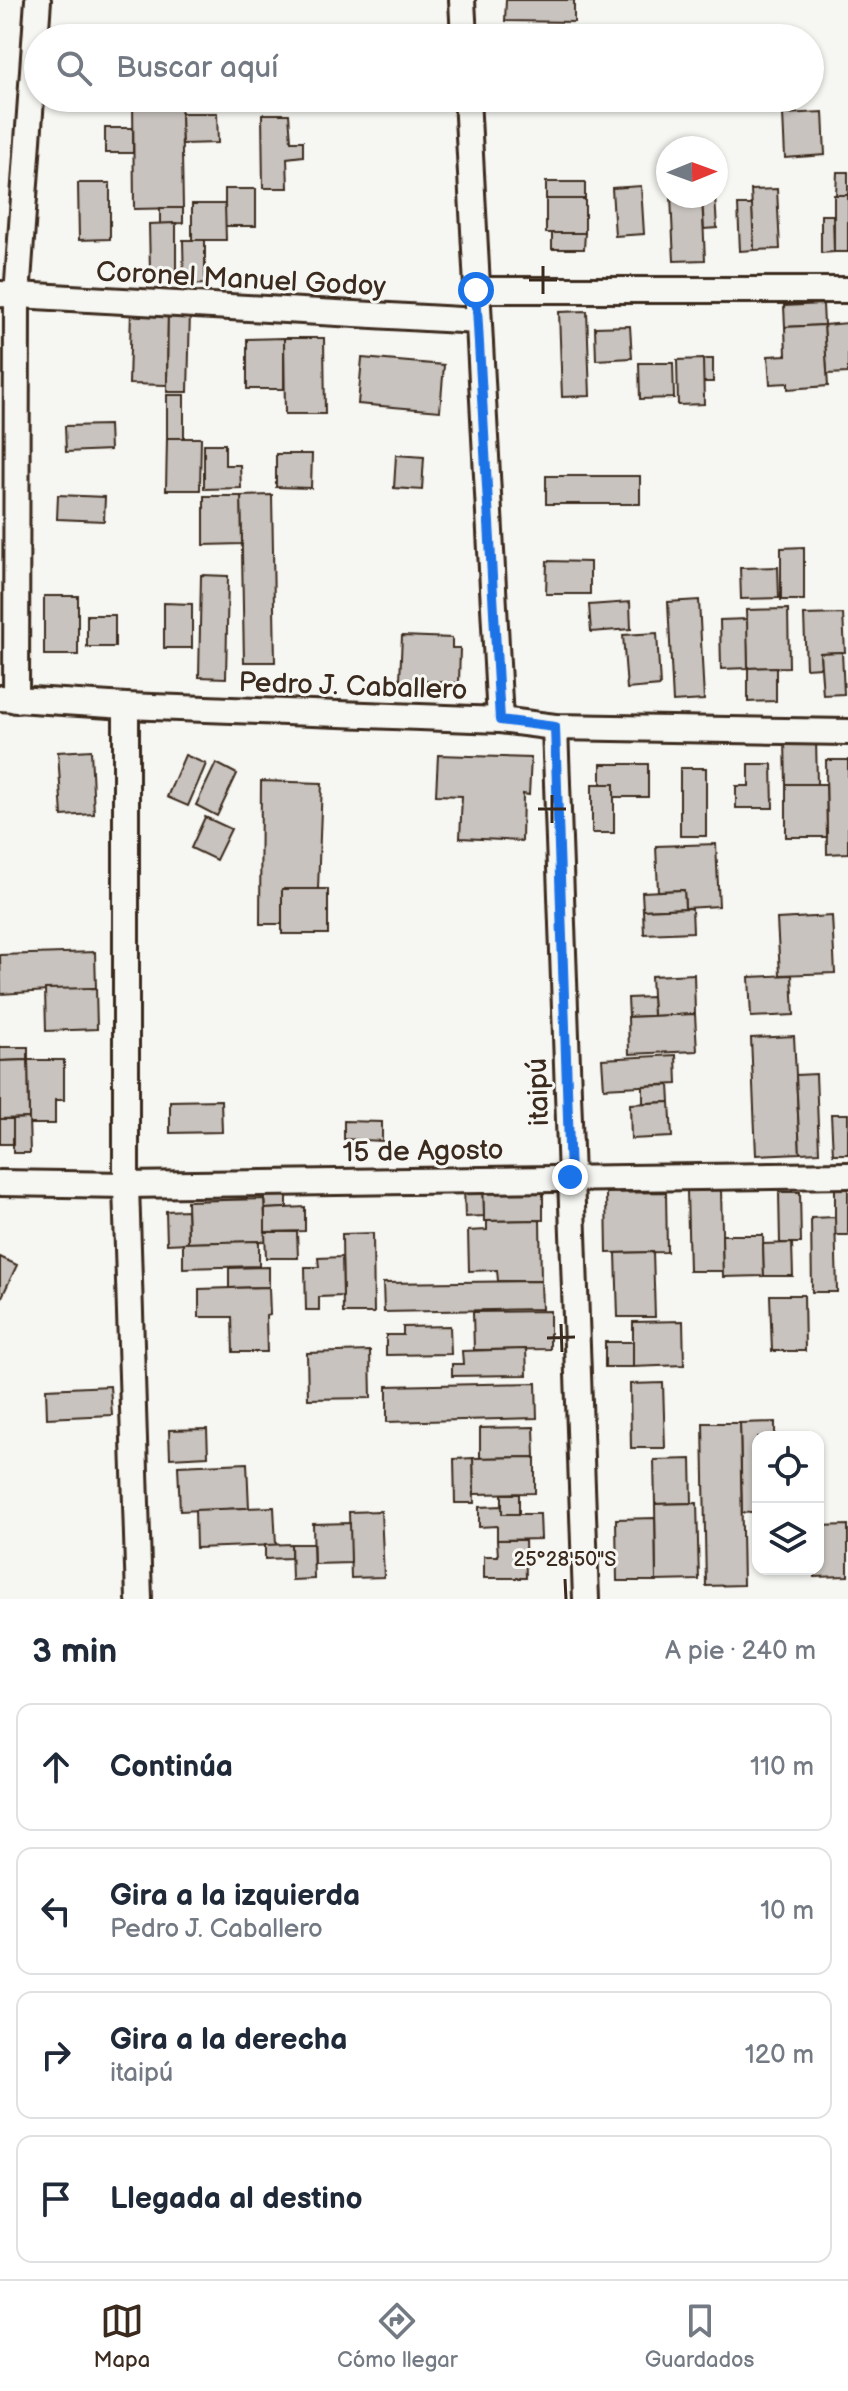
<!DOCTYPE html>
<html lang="es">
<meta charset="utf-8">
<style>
body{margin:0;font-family:"Balsamiq Sans",sans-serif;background:#f2f2f3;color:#1f2937}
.controls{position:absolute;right:24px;bottom:24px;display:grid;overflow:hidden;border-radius:16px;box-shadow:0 2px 6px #0004}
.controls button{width:72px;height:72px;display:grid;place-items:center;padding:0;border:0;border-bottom:2px solid #e0e1e3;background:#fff;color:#1f2937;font:40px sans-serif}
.compass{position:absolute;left:656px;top:136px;width:72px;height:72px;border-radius:50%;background:#fff;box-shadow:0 2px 6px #0004;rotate:89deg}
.stop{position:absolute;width:24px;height:24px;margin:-18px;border:6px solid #1a73e8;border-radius:50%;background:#fff}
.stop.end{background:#1a73e8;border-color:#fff;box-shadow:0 2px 8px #0008}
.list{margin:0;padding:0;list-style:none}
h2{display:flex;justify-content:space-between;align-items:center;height:104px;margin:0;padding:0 32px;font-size:34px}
h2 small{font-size:26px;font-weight:400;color:#747a83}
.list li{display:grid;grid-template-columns:52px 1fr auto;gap:24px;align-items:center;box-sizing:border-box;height:128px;margin:0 16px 16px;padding:0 16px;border:2px solid #e0e1e3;border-radius:16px}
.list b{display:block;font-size:30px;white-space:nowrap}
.list p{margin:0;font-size:26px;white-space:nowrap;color:#747a83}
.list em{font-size:26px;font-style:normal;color:#747a83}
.icon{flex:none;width:44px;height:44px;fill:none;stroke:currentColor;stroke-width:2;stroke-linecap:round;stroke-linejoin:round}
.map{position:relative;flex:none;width:848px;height:1599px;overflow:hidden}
.search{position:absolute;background:#fff;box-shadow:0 2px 6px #0004;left:24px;right:24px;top:24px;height:88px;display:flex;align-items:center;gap:20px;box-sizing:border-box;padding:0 28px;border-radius:44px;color:#747a83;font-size:30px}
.sheet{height:680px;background:#fff}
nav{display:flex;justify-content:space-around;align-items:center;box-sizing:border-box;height:112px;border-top:2px solid #e0e1e3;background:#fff;font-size:22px;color:#747a83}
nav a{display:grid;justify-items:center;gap:4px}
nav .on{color:#3b2a1e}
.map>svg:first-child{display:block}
.building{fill:#c8c3be;stroke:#3b2a1e;stroke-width:2}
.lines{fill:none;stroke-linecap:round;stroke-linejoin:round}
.street-casing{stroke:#3b2a1e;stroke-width:30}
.street{stroke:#f6f6f2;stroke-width:24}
.route{stroke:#1a73e8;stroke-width:10}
.ticks{fill:none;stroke:#3b2a1e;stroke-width:3}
.labels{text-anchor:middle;stroke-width:6;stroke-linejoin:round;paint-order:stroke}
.street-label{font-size:28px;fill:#3b2a1e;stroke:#f6f6f2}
.ticks-label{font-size:20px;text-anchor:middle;fill:#3b2a1e;stroke:#f6f6f2;stroke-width:6;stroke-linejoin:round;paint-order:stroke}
</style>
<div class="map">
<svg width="848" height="1599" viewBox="0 0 848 1599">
<rect width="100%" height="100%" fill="#f6f6f2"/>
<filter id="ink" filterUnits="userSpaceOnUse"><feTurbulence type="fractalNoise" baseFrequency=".0125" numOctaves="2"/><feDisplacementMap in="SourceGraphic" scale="16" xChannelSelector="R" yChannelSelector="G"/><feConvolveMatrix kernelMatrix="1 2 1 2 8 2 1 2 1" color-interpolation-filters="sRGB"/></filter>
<g filter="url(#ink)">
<!-- building -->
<g class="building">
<polygon points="506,0 574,0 574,22 505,21"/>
<polygon points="262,98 288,98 289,105 263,105"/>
<polygon points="181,99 183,208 134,209 133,100"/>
<polygon points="823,112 825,155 785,158 783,114"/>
<polygon points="181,113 217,113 218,143 182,144"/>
<polygon points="262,114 289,114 291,141 303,141 303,156 287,158 288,188 263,188"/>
<rect x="105" y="128" width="28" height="25"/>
<polygon points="837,172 848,172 848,195 836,195"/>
<rect x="546" y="182" width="39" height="17"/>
<polygon points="78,183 110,183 110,239 79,240"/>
<polygon points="641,186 644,234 615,236 612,188"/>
<rect x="225" y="189" width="31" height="37"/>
<polygon points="777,189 780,249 754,250 751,190"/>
<rect x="834" y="195" width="14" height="57"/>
<polygon points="671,196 702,196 705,260 674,261"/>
<polygon points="702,196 715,196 717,228 704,229"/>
<rect x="546" y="199" width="39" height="34"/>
<polygon points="192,204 225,204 226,240 192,240"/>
<polygon points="738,205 752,205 754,250 740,251"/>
<polygon points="160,208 183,208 183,223 160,224"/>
<polygon points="821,215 833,215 834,252 821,253"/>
<polygon points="176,223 176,271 150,271 149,224"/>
<polygon points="552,233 585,233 584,249 552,249"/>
<polygon points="183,240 205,240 205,284 184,285"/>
<polygon points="823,304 824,325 785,327 784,306"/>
<polygon points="131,310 168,310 167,385 129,384"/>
<polygon points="168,310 190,311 188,392 167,392"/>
<polygon points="587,311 590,396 562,397 559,312"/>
<polygon points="848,323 848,373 827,374 824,325"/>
<polygon points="824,325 828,386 788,389 788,383 770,384 768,356 786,355 785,327"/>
<polygon points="630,326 632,358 596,360 595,327"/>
<polygon points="284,338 284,389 247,389 247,339"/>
<polygon points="284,338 324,338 325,414 285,414"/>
<polygon points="362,358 444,365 440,411 358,404"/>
<rect x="703" y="359" width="10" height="23"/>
<polygon points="703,359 704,404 678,405 677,360"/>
<polygon points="639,363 673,363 674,398 640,399"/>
<rect x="167" y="395" width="17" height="43"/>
<polygon points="109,425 110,450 66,452 65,426"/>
<polygon points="167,438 201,438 200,490 166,490"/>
<polygon points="204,444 225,444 225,465 240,465 241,488 204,489"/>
<polygon points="276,454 312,454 311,488 276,487"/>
<polygon points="396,455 424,457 422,490 394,488"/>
<rect x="546" y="476" width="94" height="28"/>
<polygon points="58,495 105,497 104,521 57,519"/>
<polygon points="272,495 275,662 244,662 241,496"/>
<polygon points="204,496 241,496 242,544 204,545"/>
<polygon points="804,547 804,600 781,600 781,548"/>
<polygon points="547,561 590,562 590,594 546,594"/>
<polygon points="778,567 779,598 741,599 740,568"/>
<polygon points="201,575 228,576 226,678 199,677"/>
<rect x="44" y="596" width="34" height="59"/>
<polygon points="699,600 704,700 673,702 668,602"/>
<polygon points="630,602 631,629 591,632 589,605"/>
<polygon points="164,603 192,604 192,648 164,648"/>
<polygon points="788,609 789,667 748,668 746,610"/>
<polygon points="843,614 845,652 820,653 821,667 806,668 804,615"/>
<rect x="87" y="615" width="28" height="32"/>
<polygon points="747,619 748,668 721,669 720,620"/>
<polygon points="657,633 660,686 627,689 623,635"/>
<polygon points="402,636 452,638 452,648 460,648 459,683 400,680"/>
<polygon points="842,652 844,694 823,695 820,653"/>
<polygon points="776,667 776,701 748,702 748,668"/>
<polygon points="816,739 817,784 786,784 785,740"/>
<polygon points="91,750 94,814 62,816 58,752"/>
<polygon points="185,755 206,764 188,806 167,797"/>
<polygon points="438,755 531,758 529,795 523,794 522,841 460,838 462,796 436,795"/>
<polygon points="826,760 848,760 848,853 827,854"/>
<polygon points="216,763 237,774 217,816 196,805"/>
<polygon points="601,764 648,764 648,797 614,797 614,784 601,784"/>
<polygon points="749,764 772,764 773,808 736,808 736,786 749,786"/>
<rect x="680" y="768" width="26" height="68"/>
<polygon points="261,781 322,783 318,889 282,889 282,924 260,924"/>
<rect x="592" y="784" width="22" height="49"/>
<polygon points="786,784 826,784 827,837 786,837"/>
<polygon points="205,817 231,829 216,860 191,848"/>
<polygon points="716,844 719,906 685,908 684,890 658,891 656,846"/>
<rect x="282" y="889" width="46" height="45"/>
<polygon points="684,890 685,908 643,910 642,892"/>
<polygon points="692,908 693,932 644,934 643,910"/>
<polygon points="832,916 835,973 780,975 777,919"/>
<polygon points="95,952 96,988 1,994 0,955"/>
<polygon points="694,974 695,1014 653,1016 651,976"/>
<polygon points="792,975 794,1015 751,1017 749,977"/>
<polygon points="96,988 97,1029 46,1031 45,989"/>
<polygon points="652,997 653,1016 629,1017 628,998"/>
<polygon points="695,1014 697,1051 629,1054 628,1017"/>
<polygon points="794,1036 800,1153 756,1155 751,1038"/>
<polygon points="0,1047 28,1047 28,1060 0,1061"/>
<polygon points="676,1055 677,1084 604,1088 602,1059"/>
<polygon points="28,1060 64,1060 64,1100 55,1100 55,1124 29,1124"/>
<polygon points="28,1060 29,1118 0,1119 0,1061"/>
<polygon points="816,1074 819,1152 800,1153 796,1075"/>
<polygon points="669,1085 670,1102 643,1103 643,1086"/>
<polygon points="221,1100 222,1132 170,1133 170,1101"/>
<polygon points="670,1102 672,1137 631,1139 630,1104"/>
<polygon points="831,1114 848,1114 848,1154 833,1154"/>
<polygon points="29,1118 30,1153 13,1153 13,1119"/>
<rect x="0" y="1119" width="13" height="25"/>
<polygon points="344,1121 382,1122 382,1141 344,1139"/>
<polygon points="247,1186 247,1199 202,1201 202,1187"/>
<polygon points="543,1186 543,1220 484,1221 483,1187"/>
<polygon points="464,1187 483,1187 484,1216 465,1217"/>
<rect x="835" y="1187" width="13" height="48"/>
<polygon points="721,1190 723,1271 689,1271 687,1191"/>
<polygon points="666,1192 667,1252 607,1253 606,1193"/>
<polygon points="779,1192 800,1192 801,1243 780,1243"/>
<polygon points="264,1193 287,1193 287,1208 265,1209"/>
<polygon points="264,1199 266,1241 188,1243 187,1201"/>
<polygon points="305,1207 305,1231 265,1232 265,1209"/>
<polygon points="187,1210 188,1243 167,1244 166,1211"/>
<polygon points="835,1217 837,1292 812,1292 811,1218"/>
<polygon points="540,1220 541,1281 498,1281 497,1270 469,1271 468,1231 487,1230 487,1221"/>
<polygon points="265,1232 297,1232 298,1258 266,1258"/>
<polygon points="373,1233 374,1313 343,1313 342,1234"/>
<polygon points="722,1235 763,1235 764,1276 723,1277"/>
<polygon points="259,1241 259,1266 183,1268 183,1243"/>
<polygon points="792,1243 793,1276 764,1276 763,1244"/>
<polygon points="653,1252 655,1317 618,1317 616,1253"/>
<polygon points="0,1257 17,1265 0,1301"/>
<polygon points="342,1257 343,1296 319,1297 319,1310 306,1310 305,1267 319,1267 318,1258"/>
<polygon points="269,1267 269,1287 229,1288 229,1268"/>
<polygon points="541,1281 542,1309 384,1312 383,1283"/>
<polygon points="269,1287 270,1315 266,1316 267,1352 233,1352 232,1317 199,1317 199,1289"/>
<polygon points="770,1295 804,1295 805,1351 772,1351"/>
<polygon points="550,1311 550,1349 474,1350 473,1312"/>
<polygon points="683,1321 684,1365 633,1367 633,1322"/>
<polygon points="450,1326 451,1354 386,1355 386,1335 403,1335 403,1327"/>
<rect x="605" y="1342" width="28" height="25"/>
<polygon points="526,1349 527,1375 452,1376 452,1364 463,1364 462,1351"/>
<polygon points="370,1351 371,1398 308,1399 307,1353"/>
<polygon points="536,1383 537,1418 387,1422 387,1386"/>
<polygon points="663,1383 665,1448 631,1448 630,1384"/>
<polygon points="110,1386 112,1415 47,1418 46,1389"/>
<polygon points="775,1422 775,1437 758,1437 758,1512 742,1513 740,1423"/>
<polygon points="703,1423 740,1423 743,1585 706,1586"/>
<polygon points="534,1427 535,1457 480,1458 480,1428"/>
<polygon points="207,1429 208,1456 170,1458 169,1430"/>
<polygon points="535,1457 535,1493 474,1494 473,1458"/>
<polygon points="473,1458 474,1503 455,1503 454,1459"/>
<polygon points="691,1459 692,1503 655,1504 654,1460"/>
<polygon points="247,1463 249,1508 180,1511 178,1466"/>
<rect x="502" y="1494" width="17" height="20"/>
<polygon points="697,1503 699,1580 656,1581 655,1504"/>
<polygon points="502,1506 502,1514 540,1514 541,1539 497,1540 497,1526 479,1527 479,1507"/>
<polygon points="274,1507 276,1545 196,1548 195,1510"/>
<polygon points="381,1511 384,1577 351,1578 349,1512"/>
<polygon points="655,1518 656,1581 617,1581 616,1519"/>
<polygon points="350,1523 351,1563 314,1564 313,1524"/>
<polygon points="848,1525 848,1576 814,1577 814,1569 818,1569 818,1526"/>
<polygon points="497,1540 525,1540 526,1578 484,1578 484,1556 498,1556"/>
<polygon points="291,1544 291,1558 265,1559 265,1545"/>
<polygon points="291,1544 313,1544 314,1579 292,1580"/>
</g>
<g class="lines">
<defs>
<g id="street">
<polyline points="462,0 464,38"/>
<polyline points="467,98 500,720"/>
<polyline points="476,290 848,290"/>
<polyline points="0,294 478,321"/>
<polyline points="0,698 126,706 500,720 555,727 848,732"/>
<polyline points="16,700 17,296 38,0"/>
<polyline points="126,706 126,1185 139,1599"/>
<polyline points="555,727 586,1599"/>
<polyline points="0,1183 126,1185 848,1175"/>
</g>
</defs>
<!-- street casing -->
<use href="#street" class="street-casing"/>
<!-- street -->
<use href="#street" class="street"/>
</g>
</g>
<g class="lines" filter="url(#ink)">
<!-- route -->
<polyline class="route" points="476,290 500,720 555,727 570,1177"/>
</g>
<!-- ticks -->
<path class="ticks" d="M543,266v28M529,280h28M552,795v28M538,809h28M561,1324l1,28M547,1338l28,-1M565,1579l1,20"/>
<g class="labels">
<!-- street labels -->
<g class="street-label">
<text transform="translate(241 278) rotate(3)" y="10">Coronel Manuel Godoy</text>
<text transform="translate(353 685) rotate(2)" y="10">Pedro J. Caballero</text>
<text transform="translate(537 1092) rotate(-92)" y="10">itaipú</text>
<text transform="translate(423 1150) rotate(-1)" y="10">15 de Agosto</text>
</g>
</g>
<g class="ticks-label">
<text x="565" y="1566">25°28'50"S</text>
</g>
</svg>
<div class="controls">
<button><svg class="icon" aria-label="locate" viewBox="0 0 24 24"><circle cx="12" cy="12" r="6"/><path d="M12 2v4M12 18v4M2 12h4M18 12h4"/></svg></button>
<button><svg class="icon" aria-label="layers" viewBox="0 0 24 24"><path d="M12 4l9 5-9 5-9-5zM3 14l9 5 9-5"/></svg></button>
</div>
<svg class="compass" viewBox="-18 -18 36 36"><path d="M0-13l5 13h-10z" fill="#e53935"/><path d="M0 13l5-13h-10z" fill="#747a83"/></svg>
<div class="stop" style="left:476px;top:290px"></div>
<div class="stop end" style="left:570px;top:1177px"></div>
<div class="search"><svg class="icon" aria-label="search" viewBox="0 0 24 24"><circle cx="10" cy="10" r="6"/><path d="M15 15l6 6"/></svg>Buscar aquí</div>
</div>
<section class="sheet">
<h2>3 min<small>A pie · 240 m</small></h2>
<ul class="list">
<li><svg class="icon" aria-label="ahead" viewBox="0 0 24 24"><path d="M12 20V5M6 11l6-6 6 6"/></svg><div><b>Continúa</b></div><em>110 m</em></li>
<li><svg class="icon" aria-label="left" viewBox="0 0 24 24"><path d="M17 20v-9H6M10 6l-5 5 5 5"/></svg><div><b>Gira a la izquierda</b><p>Pedro J. Caballero</p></div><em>10 m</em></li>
<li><svg class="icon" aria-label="right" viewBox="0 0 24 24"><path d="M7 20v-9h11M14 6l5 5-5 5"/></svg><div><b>Gira a la derecha</b><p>itaipú</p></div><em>120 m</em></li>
<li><svg class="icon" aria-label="arrive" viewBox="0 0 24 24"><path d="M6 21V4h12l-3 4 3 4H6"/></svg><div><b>Llegada al destino</b></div></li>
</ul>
</section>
<nav>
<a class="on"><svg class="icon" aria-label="map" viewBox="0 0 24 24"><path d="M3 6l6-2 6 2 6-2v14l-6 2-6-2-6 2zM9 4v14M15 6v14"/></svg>Mapa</a>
<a><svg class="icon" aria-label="directions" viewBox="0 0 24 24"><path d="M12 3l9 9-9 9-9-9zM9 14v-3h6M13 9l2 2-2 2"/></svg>Cómo llegar</a>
<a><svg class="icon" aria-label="saved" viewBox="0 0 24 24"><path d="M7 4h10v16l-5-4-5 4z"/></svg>Guardados</a>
</nav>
